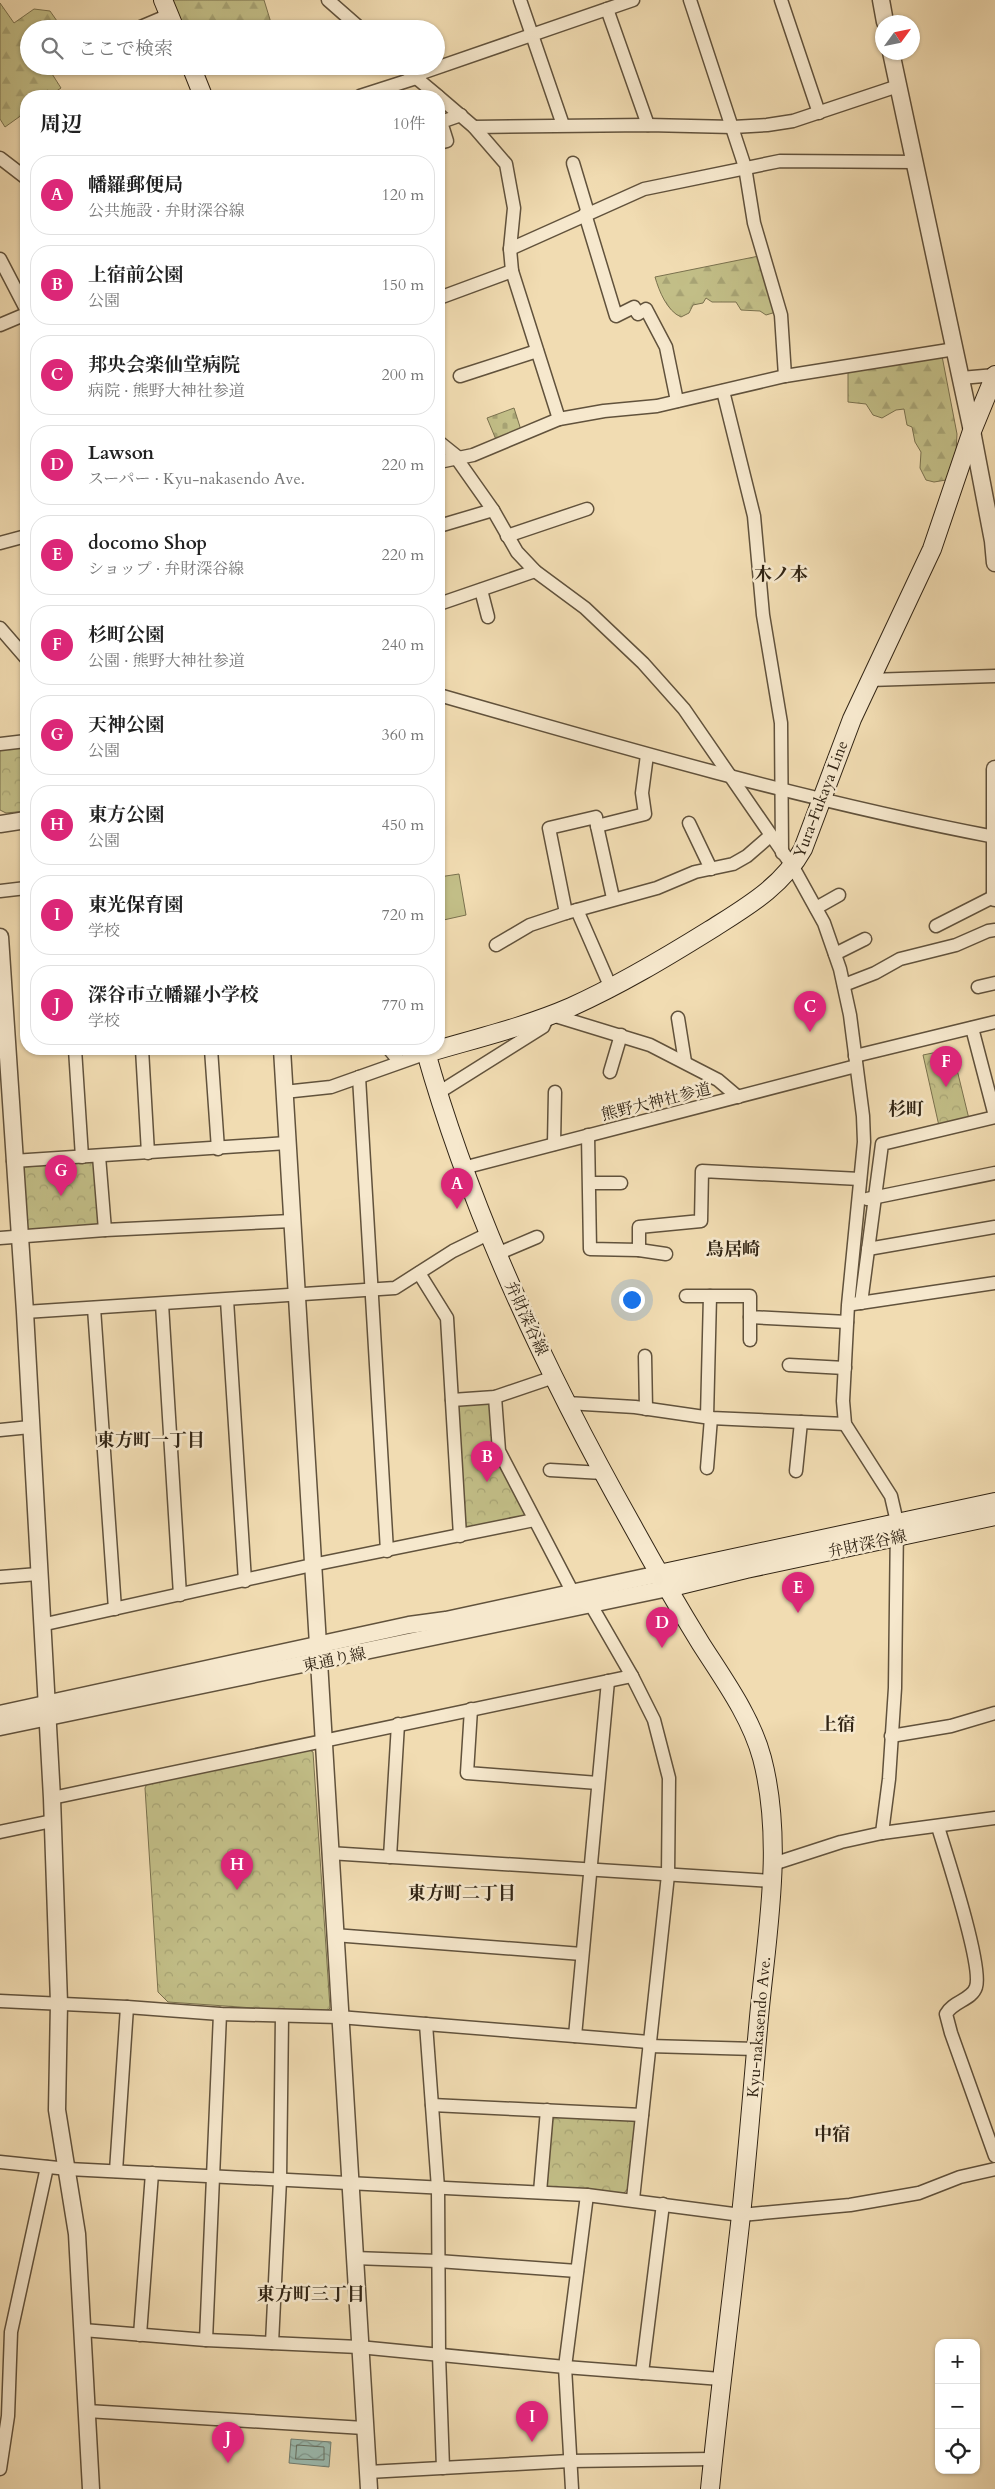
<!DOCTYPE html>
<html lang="ja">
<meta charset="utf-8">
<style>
body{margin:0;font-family:Cardo,"Noto Serif JP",serif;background:#f6f6f6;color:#222}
.controls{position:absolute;right:15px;bottom:15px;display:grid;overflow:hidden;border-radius:10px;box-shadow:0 1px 4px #0004}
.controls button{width:45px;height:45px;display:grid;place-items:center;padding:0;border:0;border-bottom:1px solid #e0e0e0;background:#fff;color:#222;font:25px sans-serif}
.compass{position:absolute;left:875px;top:15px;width:45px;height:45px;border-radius:50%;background:#fff;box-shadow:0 1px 4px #0004;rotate:57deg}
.you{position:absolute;left:631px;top:1299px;width:18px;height:18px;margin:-12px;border:4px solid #fff;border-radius:50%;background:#1a73e8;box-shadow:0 0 0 8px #1a73e833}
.badge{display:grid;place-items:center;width:32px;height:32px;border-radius:50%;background:#db2777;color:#fff;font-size:16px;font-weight:700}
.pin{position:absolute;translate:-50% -41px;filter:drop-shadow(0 1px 2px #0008)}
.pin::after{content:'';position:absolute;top:26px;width:18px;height:15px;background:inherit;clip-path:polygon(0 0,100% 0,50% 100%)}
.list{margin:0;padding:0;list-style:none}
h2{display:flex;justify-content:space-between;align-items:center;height:65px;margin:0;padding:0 20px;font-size:21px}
h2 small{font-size:16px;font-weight:400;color:#767676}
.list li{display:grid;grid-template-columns:32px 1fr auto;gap:15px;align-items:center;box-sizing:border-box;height:80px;margin:0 10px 10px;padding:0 10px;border:1px solid #e0e0e0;border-radius:20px}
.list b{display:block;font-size:19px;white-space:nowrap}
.list p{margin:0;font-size:16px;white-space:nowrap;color:#767676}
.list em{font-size:16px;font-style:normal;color:#767676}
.icon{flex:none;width:28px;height:28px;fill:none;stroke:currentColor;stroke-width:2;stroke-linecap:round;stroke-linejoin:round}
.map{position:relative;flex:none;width:995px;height:2489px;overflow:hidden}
.search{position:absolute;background:#fff;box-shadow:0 1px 4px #0004;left:20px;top:20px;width:425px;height:55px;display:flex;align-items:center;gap:12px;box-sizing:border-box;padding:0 18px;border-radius:28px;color:#767676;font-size:19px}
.panel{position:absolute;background:#fff;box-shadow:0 1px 4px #0004;left:20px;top:90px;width:425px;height:965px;border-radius:20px}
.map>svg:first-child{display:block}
.grass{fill:#c2be87;stroke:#7a714e}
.forest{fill:url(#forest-firs);stroke:#7a714e}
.cemetery{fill:url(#cemetery-stones);stroke:#7a714e}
.park{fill:url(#park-crowns);stroke:#7a714e}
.water{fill:url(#water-waves);stroke:#717f72}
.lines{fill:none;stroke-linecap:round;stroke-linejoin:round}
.shore{stroke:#667062;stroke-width:1}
.minor-casing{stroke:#61523c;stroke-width:15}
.tertiary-casing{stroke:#61523c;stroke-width:19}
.secondary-casing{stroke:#312414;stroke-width:20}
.minor{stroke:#f6e8cd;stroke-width:12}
.tertiary{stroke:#f6e8cd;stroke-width:16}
.secondary{stroke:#f6e8cd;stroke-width:18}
.labels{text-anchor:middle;stroke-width:5;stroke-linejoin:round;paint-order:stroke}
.street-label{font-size:16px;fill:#312414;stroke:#f6e8cd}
.neighbourhood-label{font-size:18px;font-weight:bold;fill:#312414;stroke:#f6e8cd}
</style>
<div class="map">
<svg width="995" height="2489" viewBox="0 0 995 2489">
<defs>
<pattern id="forest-firs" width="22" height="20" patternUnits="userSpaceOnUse" patternTransform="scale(1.25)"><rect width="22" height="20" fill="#c2be87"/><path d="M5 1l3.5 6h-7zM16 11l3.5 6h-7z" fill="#a7a374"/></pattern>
<pattern id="cemetery-stones" width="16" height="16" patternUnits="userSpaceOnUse" patternTransform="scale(1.25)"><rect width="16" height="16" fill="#c2be87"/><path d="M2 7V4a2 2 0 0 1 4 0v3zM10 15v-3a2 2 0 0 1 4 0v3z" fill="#a7a374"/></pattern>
<pattern id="park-crowns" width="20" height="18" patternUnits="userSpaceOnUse" patternTransform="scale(1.25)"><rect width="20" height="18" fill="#c2be87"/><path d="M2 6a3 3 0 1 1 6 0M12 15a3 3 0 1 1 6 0" fill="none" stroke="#a7a374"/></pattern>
<pattern id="water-waves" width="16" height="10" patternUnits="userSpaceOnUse" patternTransform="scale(1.25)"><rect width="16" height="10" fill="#9bbbb0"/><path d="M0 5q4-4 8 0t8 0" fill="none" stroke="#7f988e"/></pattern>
</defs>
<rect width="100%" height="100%" fill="#f1dcb2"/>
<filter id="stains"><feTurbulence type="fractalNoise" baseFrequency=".004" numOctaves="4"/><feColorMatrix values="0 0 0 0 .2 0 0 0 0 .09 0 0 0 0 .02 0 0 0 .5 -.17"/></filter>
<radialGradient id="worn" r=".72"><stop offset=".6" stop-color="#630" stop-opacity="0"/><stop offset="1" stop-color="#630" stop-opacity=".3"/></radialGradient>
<!-- grass -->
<polygon class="grass" points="459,874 466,915 439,921 439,877"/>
<!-- forest -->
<g class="forest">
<polygon points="172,0 264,0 272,26 264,29 184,29"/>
<polygon points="0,3 14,23 34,9 50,11 57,21 40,29 29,29 29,34 24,36 29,42 29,66 47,66 61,88 49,96 26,96 26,112 5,127 0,119"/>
<path d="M759,256l17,56 -10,3 -6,-4 -19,-1 -5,-8h-24l-6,-4 -3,5 -10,2 -4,8 -8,4c-14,-6 -22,-26 -26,-40z"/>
<polygon points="942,356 957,434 956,453 946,480 934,482 926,480 920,468 921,452 915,442 912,427 907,425 904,409 896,410 882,418 873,415 866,404 848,402 848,370"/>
</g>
<!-- cemetery -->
<polygon class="cemetery" points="514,408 521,430 497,442 487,418"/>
<!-- park -->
<g class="park">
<polygon points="26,746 26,811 6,813 0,810 0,750"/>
<polygon points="952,1049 969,1119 939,1126 923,1055"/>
<polygon points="93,1162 96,1166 100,1222 97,1225 30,1230 25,1226 21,1170 25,1167"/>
<polygon points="489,1403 492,1406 495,1452 526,1517 469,1529 465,1526 458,1408 460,1405"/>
<polygon points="308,1749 313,1752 330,2008 325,2013 168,2002 158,1992 145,1788 148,1782"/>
<polygon points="558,2116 636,2120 630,2186 624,2193 551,2190 546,2185 550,2120"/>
</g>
<!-- water -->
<polygon class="water" points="291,2439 331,2442 329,2467 289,2463"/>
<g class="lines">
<!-- shore -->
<polygon class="shore" points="297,2445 324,2447 324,2460 296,2459"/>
<defs>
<g id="minor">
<polyline points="328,0 361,29"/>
<polyline points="520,0 563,125"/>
<polyline points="690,0 745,167 754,223 781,315 785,376"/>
<polyline points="781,0 819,113"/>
<polyline points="607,9 648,125"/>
<polyline points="136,29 169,15"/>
<polyline points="402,66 438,96"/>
<polyline points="413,76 633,0"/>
<polyline points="360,96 416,78"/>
<polyline points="439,97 474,127 506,164 514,208 510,249 512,271 559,419"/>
<polyline points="474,127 648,125 733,127 767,125 793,121 898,86"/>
<polyline points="439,143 447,141 441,122 461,115"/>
<polyline points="0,158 26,178"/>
<polyline points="573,163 588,213"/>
<polyline points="585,214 616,316 634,307 638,314 646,309 666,347 677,401"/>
<polyline points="510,249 644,189 780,161 916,162"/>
<polyline points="0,259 26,309"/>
<polyline points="439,298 512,271"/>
<polyline points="0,325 26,314"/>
<polyline points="460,376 537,351"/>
<polyline points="961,378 995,375"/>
<polyline points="723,391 754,516 763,615 781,723 782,853"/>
<polyline points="439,442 459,458"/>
<polyline points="457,459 493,510 517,552 535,571 585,608 643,663 684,709 793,867 824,923 840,969 850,1015 863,1116 864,1142 848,1305 843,1401 845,1424 891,1496 897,1522 895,1688 889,1779 882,1833"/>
<polyline points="439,462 473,455 559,419 604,411 657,406 785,376 955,349"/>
<polyline points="439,526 493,510"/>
<polyline points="507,536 587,509"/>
<polyline points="0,543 26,536"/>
<polyline points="481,590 488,617"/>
<polyline points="439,604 535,571"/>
<polyline points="0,628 26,658"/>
<polyline points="869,680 995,676"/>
<path d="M439,695c184,53 368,106 556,142"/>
<polyline points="0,744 26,741"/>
<polyline points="689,823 711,869"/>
<polyline points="597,826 613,898"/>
<polyline points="0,891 26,888"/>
<polyline points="816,908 839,895"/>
<polyline points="577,910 611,988"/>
<polyline points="566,913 657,888 695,872 733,864 747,856 770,836"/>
<polyline points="936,926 995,896"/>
<polyline points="496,945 530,925 566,913 549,828 596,817 597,826 645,814 642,793 647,755"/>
<polyline points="835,954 865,939"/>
<polyline points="844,985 875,973 900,959 956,945 988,931 995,930"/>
<polyline points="978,987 995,983"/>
<polyline points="678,1018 685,1062"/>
<polyline points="972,1028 995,1116"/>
<polyline points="75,1049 82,1157"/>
<polyline points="142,1049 148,1153"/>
<polyline points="211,1049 218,1149"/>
<polyline points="389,1049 400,1062"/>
<polyline points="855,1056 995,1022"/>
<polyline points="610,1072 621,1035"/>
<polyline points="359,1077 387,1551"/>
<polyline points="284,1092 331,1087 427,1053"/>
<polyline points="438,1093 543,1027 549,1014 650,1045 718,1080 738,1097"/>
<polyline points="588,1135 590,1249 639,1250 639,1227 701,1221 702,1171 860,1179"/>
<polyline points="554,1144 555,1092"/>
<polyline points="99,1156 105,1230"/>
<polyline points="13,1161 287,1143"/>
<polyline points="463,1168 856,1066"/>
<polyline points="590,1183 621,1183"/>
<polyline points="867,1199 995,1173"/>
<polyline points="0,1238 105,1230 292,1221"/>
<polyline points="868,1249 995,1227"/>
<polyline points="639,1250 666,1254"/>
<polyline points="497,1254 537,1237"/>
<polyline points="419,1273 447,1318 460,1536"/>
<polyline points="686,1296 710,1296"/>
<polyline points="227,1300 245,1581"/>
<polyline points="861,1303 882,1144 995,1117"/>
<polyline points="162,1304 180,1595"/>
<polyline points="853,1304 995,1283"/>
<polyline points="94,1308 115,1609"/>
<polyline points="25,1312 395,1288 453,1251 488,1234"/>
<polyline points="750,1317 750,1340"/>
<polyline points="645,1356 646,1409"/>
<polyline points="789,1365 845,1368"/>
<polyline points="495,1397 499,1451 572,1591"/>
<polyline points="452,1400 495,1397 554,1377"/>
<polyline points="567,1403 635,1407 711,1418 845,1424"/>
<polyline points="707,1417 710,1296 750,1296 750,1317 847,1322"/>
<polyline points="0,1430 30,1427"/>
<polyline points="707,1468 711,1418"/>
<polyline points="550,1470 603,1473"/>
<polyline points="796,1471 801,1422"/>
<polyline points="0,1577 38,1574"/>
<polyline points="591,1605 632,1676 654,1720 669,1778 668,1875 633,2199"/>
<polyline points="41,1625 312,1565 534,1520"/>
<polyline points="471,1709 467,1773 598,1783"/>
<polyline points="891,1736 951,1726 995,1713"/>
<polyline points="52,1798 632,1676"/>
<path d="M938,1827c8,26 45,139 38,160 -4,13 -23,14 -30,27l5,19 44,123"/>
<polyline points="0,1832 52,1821"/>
<polyline points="329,1853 771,1881"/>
<polyline points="390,1857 398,1724"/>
<polyline points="773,1864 841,1842 882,1833 995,1818"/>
<polyline points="334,1935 582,1954"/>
<polyline points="0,2001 127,2007 220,2014 339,2017 649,2042"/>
<polyline points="426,2024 438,2188 439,2355 443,2468"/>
<polyline points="575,2036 608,1681"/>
<polyline points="649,2046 756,2049"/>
<polyline points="432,2105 642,2115"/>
<polyline points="0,2162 68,2169 587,2195 741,2215 850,2205 919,2193 960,2177 995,2169"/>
<polyline points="116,2171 127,2007"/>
<polyline points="540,2192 547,2110"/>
<polyline points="354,2258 438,2261 577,2271"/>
<polyline points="83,2330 206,2340 359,2347 565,2367 721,2379"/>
<polyline points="140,2335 152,2173"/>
<polyline points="206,2340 220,2014"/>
<polyline points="272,2343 280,2180 282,2016"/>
<polyline points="642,2373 663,2204"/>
<polyline points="87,2411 364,2428"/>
<polyline points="0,2469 8,2416 11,2332 47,2167"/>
<polyline points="368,2472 570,2461 713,2459"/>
<polyline points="572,2489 565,2367 587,2195"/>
</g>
<g id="tertiary">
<polyline points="881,0 885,22"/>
<polyline points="891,52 972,431 993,541 995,563"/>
<polyline points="995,769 995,898"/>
<polyline points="0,824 26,820"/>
<polyline points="0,937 25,1312 52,1798 59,2003 57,2110 77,2234 91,2489"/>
<polyline points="282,1049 369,2489"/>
<polyline points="0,1714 409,1625 446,1620 659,1574"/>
<polyline points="0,1727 668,1588"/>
</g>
<g id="secondary">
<polyline points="163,0 175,29"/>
<polyline points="191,66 203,96"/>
<path d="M425,1049c47,167 122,325 207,476 22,40 45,80 69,119 23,36 50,73 61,114 22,84 5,174 -3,259 -6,66 -11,132 -18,198 -10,91 -22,183 -31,274"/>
<path d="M427,1053c47,-14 98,-26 144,-46 49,-22 94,-49 139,-77 36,-23 72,-43 93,-81l49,-130 80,-170 40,-118 23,-56"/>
<polyline points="659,1574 995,1502"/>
<polyline points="668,1588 746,1569 995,1516"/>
</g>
</defs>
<!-- minor casing -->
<use href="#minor" class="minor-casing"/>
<!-- tertiary casing -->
<use href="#tertiary" class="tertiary-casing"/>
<!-- secondary casing -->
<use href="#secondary" class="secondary-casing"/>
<!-- minor -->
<use href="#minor" class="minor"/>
<!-- tertiary -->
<use href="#tertiary" class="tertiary"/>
<!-- secondary -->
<use href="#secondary" class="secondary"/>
</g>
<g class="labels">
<!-- street labels -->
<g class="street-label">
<text transform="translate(820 799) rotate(-69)" y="6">Yura-Fukaya Line</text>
<text transform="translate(656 1101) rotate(-14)" y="6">熊野大神社参道</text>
<text transform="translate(527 1318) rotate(65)" y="6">弁財深谷線</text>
<text transform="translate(867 1543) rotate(-12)" y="6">弁財深谷線</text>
<text transform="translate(334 1659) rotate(-12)" y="6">東通り線</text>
<text transform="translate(758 2027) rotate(-85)" y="6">Kyu-nakasendo Ave.</text>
</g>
<!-- neighbourhood labels -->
<g class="neighbourhood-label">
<text x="781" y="580">木ノ本</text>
<text x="906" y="1115">杉町</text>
<text x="733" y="1255">鳥居崎</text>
<text x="151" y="1446">東方町一丁目</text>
<text x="837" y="1730">上宿</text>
<text x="462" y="1899">東方町二丁目</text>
<text x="832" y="2140">中宿</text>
<text x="311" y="2300">東方町三丁目</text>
</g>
</g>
<rect width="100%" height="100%" filter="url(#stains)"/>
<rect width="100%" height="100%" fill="url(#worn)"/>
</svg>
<div class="controls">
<button>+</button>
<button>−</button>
<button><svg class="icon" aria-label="locate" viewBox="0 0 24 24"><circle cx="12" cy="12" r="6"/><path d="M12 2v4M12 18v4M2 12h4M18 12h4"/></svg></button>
</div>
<svg class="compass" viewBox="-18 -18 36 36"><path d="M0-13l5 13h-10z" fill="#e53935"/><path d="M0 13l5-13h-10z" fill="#767676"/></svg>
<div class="you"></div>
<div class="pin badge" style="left:457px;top:1209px">A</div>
<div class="pin badge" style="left:487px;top:1482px">B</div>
<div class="pin badge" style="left:810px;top:1032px">C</div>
<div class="pin badge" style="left:662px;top:1648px">D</div>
<div class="pin badge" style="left:798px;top:1613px">E</div>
<div class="pin badge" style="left:946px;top:1087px">F</div>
<div class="pin badge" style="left:61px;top:1196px">G</div>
<div class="pin badge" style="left:237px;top:1890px">H</div>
<div class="pin badge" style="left:532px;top:2442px">I</div>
<div class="pin badge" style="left:228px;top:2463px">J</div>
<div class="search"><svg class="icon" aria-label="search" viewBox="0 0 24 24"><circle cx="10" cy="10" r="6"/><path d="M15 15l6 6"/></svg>ここで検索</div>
<section class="panel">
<h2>周辺<small>10件</small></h2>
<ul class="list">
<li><span class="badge">A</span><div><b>幡羅郵便局</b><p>公共施設 · 弁財深谷線</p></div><em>120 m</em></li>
<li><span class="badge">B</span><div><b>上宿前公園</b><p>公園</p></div><em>150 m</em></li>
<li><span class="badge">C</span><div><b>邦央会楽仙堂病院</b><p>病院 · 熊野大神社参道</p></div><em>200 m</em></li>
<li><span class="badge">D</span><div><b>Lawson</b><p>スーパー · Kyu-nakasendo Ave.</p></div><em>220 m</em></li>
<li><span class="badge">E</span><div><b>docomo Shop</b><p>ショップ · 弁財深谷線</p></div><em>220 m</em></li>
<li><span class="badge">F</span><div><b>杉町公園</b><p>公園 · 熊野大神社参道</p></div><em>240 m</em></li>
<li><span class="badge">G</span><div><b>天神公園</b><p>公園</p></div><em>360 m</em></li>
<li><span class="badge">H</span><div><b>東方公園</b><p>公園</p></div><em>450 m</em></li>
<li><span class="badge">I</span><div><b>東光保育園</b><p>学校</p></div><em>720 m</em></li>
<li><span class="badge">J</span><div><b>深谷市立幡羅小学校</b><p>学校</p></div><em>770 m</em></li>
</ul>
</section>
</div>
